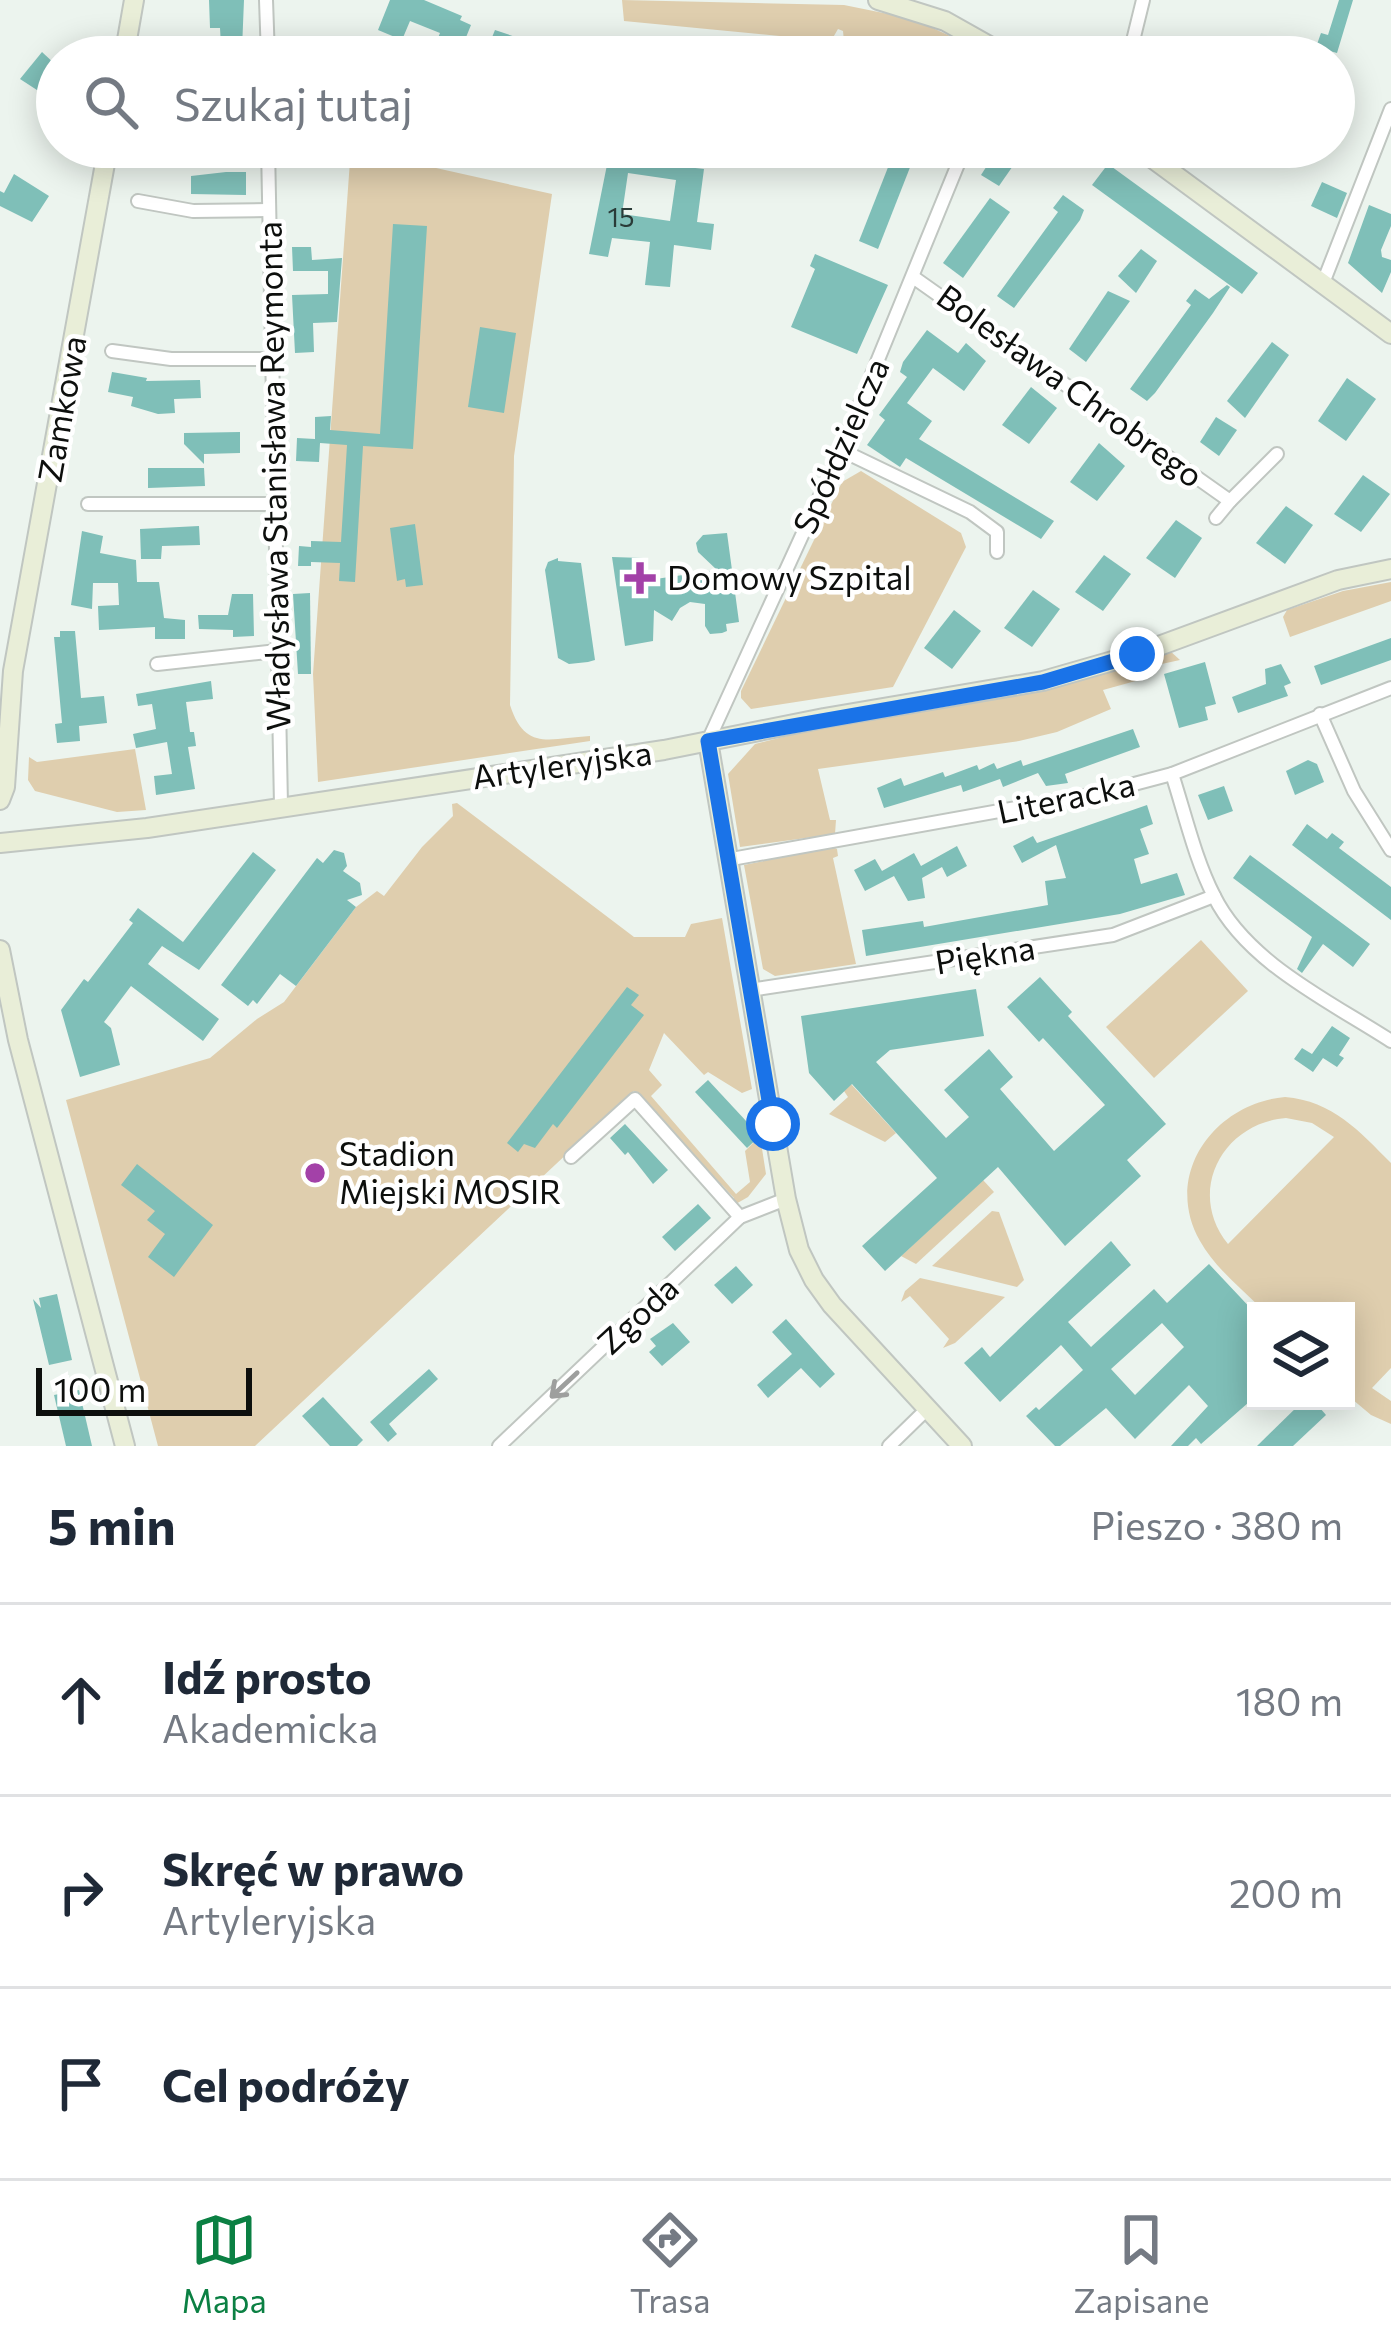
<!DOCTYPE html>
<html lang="pl">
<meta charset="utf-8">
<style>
body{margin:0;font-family:Commissioner,sans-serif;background:#f6f6f7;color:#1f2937}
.controls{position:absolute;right:36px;bottom:36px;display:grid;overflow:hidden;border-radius:0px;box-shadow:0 6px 30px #0003}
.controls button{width:108px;height:108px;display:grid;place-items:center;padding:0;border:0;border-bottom:3px solid #e0e1e3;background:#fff;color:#1f2937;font:60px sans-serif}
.scale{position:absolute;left:36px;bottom:30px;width:216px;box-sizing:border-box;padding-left:12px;border:6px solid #0d0f0d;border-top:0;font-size:33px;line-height:42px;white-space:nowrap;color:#0d0f0d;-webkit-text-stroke:9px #fff;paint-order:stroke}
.stop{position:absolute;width:36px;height:36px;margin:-27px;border:9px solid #1a73e8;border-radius:50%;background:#fff}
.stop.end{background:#1a73e8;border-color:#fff;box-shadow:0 3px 12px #0008}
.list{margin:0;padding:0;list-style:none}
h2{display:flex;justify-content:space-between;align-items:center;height:156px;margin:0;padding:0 48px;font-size:51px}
h2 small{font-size:39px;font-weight:400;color:#747a83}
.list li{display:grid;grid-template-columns:78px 1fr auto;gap:36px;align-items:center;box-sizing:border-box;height:192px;padding:0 48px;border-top:3px solid #e0e1e3}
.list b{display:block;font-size:45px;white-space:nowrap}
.list p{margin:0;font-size:39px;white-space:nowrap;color:#747a83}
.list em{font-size:39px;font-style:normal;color:#747a83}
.icon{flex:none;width:66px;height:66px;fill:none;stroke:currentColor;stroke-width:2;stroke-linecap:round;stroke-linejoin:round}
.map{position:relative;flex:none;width:1391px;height:1446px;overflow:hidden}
.search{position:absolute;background:#fff;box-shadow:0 6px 30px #0003;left:36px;right:36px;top:36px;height:132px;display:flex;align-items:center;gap:30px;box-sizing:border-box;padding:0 42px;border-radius:66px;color:#747a83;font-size:45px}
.sheet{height:732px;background:#fff}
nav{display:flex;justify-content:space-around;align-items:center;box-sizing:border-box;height:168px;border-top:3px solid #e0e1e3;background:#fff;font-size:33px;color:#747a83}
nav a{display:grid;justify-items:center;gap:6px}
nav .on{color:#0b8043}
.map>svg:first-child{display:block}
.green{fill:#dfceae;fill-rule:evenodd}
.building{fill:#7fbfb8;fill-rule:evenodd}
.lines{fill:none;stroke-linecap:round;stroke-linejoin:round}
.street-casing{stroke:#c0c6c1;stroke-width:16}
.secondary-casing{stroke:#c0c6c1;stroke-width:22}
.street{stroke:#fff;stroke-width:12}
.secondary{stroke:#e9eed8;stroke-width:18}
.oneway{stroke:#9e9f9e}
.route{stroke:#1a73e8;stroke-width:15}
.poi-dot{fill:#a341a8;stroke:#fff;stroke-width:4.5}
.labels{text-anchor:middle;stroke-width:9;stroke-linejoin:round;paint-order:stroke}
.number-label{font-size:27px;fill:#2a3b38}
.street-label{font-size:33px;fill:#0d0f0d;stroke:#fff}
.poi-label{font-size:33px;fill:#0d0f0d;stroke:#fff;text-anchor:start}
</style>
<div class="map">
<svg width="1391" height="1446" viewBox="0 0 1391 1446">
<rect width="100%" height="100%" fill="#ecf4ee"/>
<!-- green -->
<g class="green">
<polygon points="622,0 844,5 913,19 972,46 965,57 844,42 843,31 838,29 831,41 624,21"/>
<path d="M351,147h32l53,21 116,26 -38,262 -4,249c15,47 40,33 80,31v5l-272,41 -5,-108z"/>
<polygon points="861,471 961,533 966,547 893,687 751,709 741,698 741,691 842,482"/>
<polygon points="1391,582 1391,601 1290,637 1283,617 1287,610 1343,591"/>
<polygon points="1169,650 1180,660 1148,667 1150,677 1103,690 1111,709 1057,732 1019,741 818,769 830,820 836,820 835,834 740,847 728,774 755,744 835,724 1092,678"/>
<polygon points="135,749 146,810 117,812 35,791 28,780 29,757 37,762"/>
<polygon points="457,803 634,937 685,937 691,924 722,918 752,1089 742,1093 708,1072 704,1075 664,1033 649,1070 662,1085 651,1096 736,1194 750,1182 745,1151 760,1136 766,1174 748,1197 734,1205 734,1198 722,1185 714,1184 634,1091 255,1446 158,1446 66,1100 210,1058 257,1019 284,1002 356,907 377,891 384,896 422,847 453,816 452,804"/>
<polygon points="833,847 837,849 838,856 833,858 856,964 775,976 763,969 744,865"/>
<polygon points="1201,940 1248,991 1154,1078 1106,1027"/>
<polygon points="851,1084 896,1133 885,1142 829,1114 848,1097 844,1091"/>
<path d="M1285,1097c48,4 74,34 106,66v205l-19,20 19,13v23l-20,-9 -25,-21v-83h-82c-22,-22 -49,-43 -64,-70 -38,-67 15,-138 85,-144zM1286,1118l26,5 22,14 -106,107c-42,-52 -6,-121 58,-126z"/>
<polygon points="983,1180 994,1192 916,1264 901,1256"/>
<polygon points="992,1211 999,1212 1024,1280 1017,1287 932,1266"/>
<polygon points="920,1278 1005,1297 955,1343 943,1348 949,1339 910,1296 901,1302 905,1291"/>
</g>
<!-- building -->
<g class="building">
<polygon points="209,0 244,0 242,49 221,46 220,28 210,28"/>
<polygon points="390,0 424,0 462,16 460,20 471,25 458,57 430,57 440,33 410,21 402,40 378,30"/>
<polygon points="1339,0 1353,0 1337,53 1316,47 1321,33 1328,35"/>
<polygon points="495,30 536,44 530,57 484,57"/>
<polygon points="42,52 57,66 57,103 20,79"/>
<polygon points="896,147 918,147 878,249 859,241"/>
<polygon points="999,147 1026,147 999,186 981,175"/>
<path d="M610,150l69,7 -1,9 26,3 -7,53 17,2 -3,26 -37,-5 -4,42 -25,-2 5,-43 -38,-4 -4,19 -19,-3zM628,173l48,7 -6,41 -48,-7z"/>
<polygon points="1108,164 1258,273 1242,294 1092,185"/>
<polygon points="226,172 246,172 246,195 191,194 191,176"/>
<polygon points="14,174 49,196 32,222 0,206 0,191 4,193"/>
<polygon points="1322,182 1347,193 1337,218 1311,206"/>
<polygon points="1063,195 1084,210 1080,220 1014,308 997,296 1058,212 1053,208"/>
<polygon points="990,198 1010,212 963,278 943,263"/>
<polygon points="1369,205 1391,214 1391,226 1381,250 1382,257 1391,260 1391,272 1382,293 1348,263"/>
<polygon points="393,224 427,226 413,449 363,446 355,582 339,581 340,563 311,562 311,566 298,566 299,546 311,547 311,541 341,542 347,445 320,443 319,462 296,461 297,438 315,439 315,417 331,416 330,430 380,434"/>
<polygon points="292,247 311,247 312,260 342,258 337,322 313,323 314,352 295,353 292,295 328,294 328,271 293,271"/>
<polygon points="1141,249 1157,261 1136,293 1118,276"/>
<polygon points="815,254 888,285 857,354 791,327 815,269 810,266"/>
<polygon points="1227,285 1230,287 1213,313 1155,393 1147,401 1130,389 1191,305 1186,301 1195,289 1209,299"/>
<polygon points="1108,291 1130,301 1086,362 1069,349"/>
<polygon points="480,327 516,333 504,413 468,407"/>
<polygon points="927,330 958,353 966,343 986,361 964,391 933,368 907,403 932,421 919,439 1054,521 1041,539 906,458 900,467 867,445 885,420 879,415 907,377 900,372 903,362"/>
<polygon points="1272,342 1289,355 1245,418 1227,401"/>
<polygon points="112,372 147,378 146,381 200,380 201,398 174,399 175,413 158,414 131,406 133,397 108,392"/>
<polygon points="1347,378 1376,399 1346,441 1318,421"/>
<polygon points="1031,387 1057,408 1029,444 1002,425"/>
<polygon points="1216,417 1237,430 1219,456 1200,442"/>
<polygon points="240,432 240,453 204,454 204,464 184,444 184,433"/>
<polygon points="1099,443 1125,466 1097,501 1070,482"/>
<polygon points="148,468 204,468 205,486 148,488"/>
<polygon points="1363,475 1390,494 1361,532 1334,514"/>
<polygon points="1286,506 1313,525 1285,564 1256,543"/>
<polygon points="1176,520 1202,538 1175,578 1146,558"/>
<polygon points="415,524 423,585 406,587 405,579 397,581 390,528"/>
<polygon points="199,526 200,545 162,546 161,559 141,559 140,529"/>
<polygon points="82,531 103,536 100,553 136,560 137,582 159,582 164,618 185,620 185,639 155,639 155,627 99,630 98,606 119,605 118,583 93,583 92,609 71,605"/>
<polygon points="727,533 739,622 726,624 727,631 722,633 710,634 705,626 705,604 690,602 680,608 672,621 654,610 653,641 625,646 612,557 643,558 646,563 642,581 717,570 698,552 696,543 703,535"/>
<polygon points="1104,555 1131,574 1103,611 1075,592"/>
<polygon points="558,558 558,561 581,563 595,660 588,662 569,664 558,658 545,570 548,562"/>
<polygon points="1033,590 1060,609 1032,647 1004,628"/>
<polygon points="310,593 311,674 298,674 293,594"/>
<polygon points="232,594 253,594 254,636 233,637 233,630 199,629 198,615 228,615"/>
<polygon points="954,610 981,631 952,669 924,648"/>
<polygon points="60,631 75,631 81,698 104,696 107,723 79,726 80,741 57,743 55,724 62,723 54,637 60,637"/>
<polygon points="1391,638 1391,660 1321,685 1314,666"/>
<polygon points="1205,662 1216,704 1205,707 1208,720 1179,728 1164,674"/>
<polygon points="1281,664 1291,683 1284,686 1288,696 1238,713 1232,697 1266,684 1265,669"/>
<polygon points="211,681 213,699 186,702 190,732 194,732 196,746 188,747 195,789 156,795 154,776 172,774 167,742 136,748 133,734 156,729 152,704 138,706 136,694"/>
<polygon points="1133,729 1140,747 1065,774 1068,783 1046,786 1038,773 1003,787 1000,779 963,792 961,785 884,808 877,788 901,778 904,786 943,772 945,777 977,765 979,770 994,763 997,769 1021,760 1023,766"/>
<polygon points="1308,760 1317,764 1324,782 1295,795 1286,771"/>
<polygon points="1224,786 1233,811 1208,820 1198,795"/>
<polygon points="1147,805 1153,824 1140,829 1149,854 1134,859 1141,884 1177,873 1185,895 1120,914 866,956 862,930 923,921 924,927 1048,905 1045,881 1066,878 1056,845 1022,863 1013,846 1033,836 1037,843"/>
<polygon points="1307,824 1327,839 1332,833 1344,842 1339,848 1391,887 1391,920 1292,845"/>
<polygon points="957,846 967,866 947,877 942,867 922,878 925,898 908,901 894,876 865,891 854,870 875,859 882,871 914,853 921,866"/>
<polygon points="334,850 344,853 347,866 343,871 360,883 362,895 347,900 356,907 296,986 280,974 257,1004 253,1000 248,1006 221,985 317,858 323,863"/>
<polygon points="253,852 276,870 199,970 162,946 148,964 219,1019 203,1041 131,986 104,1022 111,1028 120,1065 80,1077 61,1010 84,979 88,982 133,923 129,920 138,908 183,942"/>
<polygon points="1250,855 1370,944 1353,967 1323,944 1302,973 1297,969 1312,937 1233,878"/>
<polygon points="1040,977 1072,1012 1068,1016 1166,1124 1127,1160 1141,1176 1065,1246 998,1167 885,1271 862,1246 937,1178 852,1084 834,1101 809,1073 801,1016 976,989 984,1036 890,1050 876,1062 946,1138 969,1117 944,1090 989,1049 1013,1077 1000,1089 1054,1151 1105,1105 1043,1038 1039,1042 1007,1007"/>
<polygon points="627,987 639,995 631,1005 644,1015 557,1128 553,1124 535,1148 524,1144 518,1152 507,1143"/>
<polygon points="1332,1026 1350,1038 1339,1055 1344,1058 1337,1067 1323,1058 1313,1072 1294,1059 1302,1048 1312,1054"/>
<polygon points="708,1080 760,1136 747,1148 695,1092"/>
<polygon points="625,1124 668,1170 653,1184 628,1152 625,1155 610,1138"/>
<polygon points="137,1164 213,1225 174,1277 148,1257 165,1234 147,1220 155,1211 121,1185"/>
<polygon points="698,1204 711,1218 675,1251 662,1237"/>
<path d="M1111,1241l20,24 -63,57 23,25 63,-58 13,14 42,-39 47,50v82l-55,48 -5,-6 -8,8h-17l37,-40 -19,-21 -54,54 -29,-31 -46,38h-5l-29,-30 10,-9 3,3 44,-40 -22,-25 -61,57 -36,-39 18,-16 8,10zM1162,1323l22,24 -49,48 -24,-26z"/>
<polygon points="736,1266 753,1285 732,1304 714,1285"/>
<polygon points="57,1294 72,1360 49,1365 33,1299 41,1308 39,1298"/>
<polygon points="786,1319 835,1374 820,1388 801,1368 768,1398 757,1385 792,1354 772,1332"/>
<polygon points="673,1323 690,1342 662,1366 649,1352 656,1346 650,1339"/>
<polygon points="429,1369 438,1379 389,1424 397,1434 388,1442 370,1422"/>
<polygon points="79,1390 92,1446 66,1446 54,1395"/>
<polygon points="323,1397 363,1440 357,1446 330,1446 302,1416"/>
<polygon points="1303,1401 1314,1401 1326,1415 1293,1446 1257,1446"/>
</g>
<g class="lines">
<defs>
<g id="street">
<polyline points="266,0 268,57"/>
<polyline points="165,57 167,57"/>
<polyline points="1129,57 1143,0"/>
<polyline points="268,147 281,805"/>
<polyline points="138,201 193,211 268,210"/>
<polyline points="913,277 1230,501 1277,454"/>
<polyline points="1323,283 1391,109"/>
<polyline points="112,351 171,359 272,359"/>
<polyline points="841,450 970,512 997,532 997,552"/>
<polyline points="88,504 274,504"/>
<polyline points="1216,518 1230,501"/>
<polyline points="157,664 277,651"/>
<polyline points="1320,714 1354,791 1391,850"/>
<polyline points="708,741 841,450 965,147"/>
<path d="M1172,774c13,40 23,85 42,122 33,67 117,106 177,145"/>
<polyline points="726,860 1100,793 1172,774 1391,688"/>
<polyline points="750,990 1113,935 1214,896"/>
<polyline points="571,1157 635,1099 740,1217"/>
<polyline points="499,1446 740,1217 786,1199"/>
<polyline points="889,1446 927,1409"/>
</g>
<g id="secondary">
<polyline points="878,0 945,21 1009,57"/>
<polyline points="124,57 134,0"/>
<polyline points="1137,147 1391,334"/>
<polyline points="708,741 786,1199 799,1250 814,1280 832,1305 962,1446"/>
<polyline points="0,800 5,787 13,671 108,147"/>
<polyline points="0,843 147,828 664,750 824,718 1043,681 1137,654 1338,580 1391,569"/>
<polyline points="0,950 18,1040 125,1446"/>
</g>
</defs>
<!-- street casing -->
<use href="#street" class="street-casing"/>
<!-- secondary casing -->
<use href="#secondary" class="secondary-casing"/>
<!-- street -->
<use href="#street" class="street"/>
<!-- secondary -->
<use href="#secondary" class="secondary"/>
</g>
<!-- one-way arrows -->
<defs><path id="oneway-shaft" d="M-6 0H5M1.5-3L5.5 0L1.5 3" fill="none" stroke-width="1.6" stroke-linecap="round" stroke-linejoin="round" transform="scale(3)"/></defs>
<use class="oneway" href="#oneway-shaft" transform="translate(564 1385) rotate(137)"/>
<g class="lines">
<!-- route -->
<polyline class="route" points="773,1124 708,741 1043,682 1137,654"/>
</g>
<!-- markers -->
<g class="poi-dot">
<path d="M634 560h12v12h12v12h-12v12h-12v-12h-12v-12h12z"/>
<circle cx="315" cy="1173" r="12"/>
</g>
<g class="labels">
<!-- number labels -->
<g class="number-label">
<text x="621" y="227">15</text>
</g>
<!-- street labels -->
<g class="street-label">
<text transform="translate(1070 386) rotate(36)" y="12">Bolesława Chrobrego</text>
<text transform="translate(62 409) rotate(-80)" y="12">Zamkowa</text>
<text transform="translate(841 446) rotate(-66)" y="12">Spółdzielcza</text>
<text transform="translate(274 476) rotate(-91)" y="12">Władysława Stanisława Reymonta</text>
<text transform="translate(562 765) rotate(-8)" y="12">Artyleryjska</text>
<text transform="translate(1066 798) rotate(-12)" y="12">Literacka</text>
<text transform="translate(985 955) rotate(-9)" y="12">Piękna</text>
<text transform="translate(638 1315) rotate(-43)" y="12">Zgoda</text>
</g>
<!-- poi labels -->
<g class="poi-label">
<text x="667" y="590">Domowy Szpital</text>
<text x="339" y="1166">Stadion<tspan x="339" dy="38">Miejski MOSIR</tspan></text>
</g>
</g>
</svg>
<div class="controls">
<button><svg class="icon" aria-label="layers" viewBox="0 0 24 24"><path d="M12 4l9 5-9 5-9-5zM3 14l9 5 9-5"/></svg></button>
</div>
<div class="scale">100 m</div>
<div class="stop" style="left:773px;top:1124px"></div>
<div class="stop end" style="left:1137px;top:654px"></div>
<div class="search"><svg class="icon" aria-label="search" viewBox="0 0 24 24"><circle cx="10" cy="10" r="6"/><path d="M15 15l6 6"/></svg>Szukaj tutaj</div>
</div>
<section class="sheet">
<h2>5 min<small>Pieszo · 380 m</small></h2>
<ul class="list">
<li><svg class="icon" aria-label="ahead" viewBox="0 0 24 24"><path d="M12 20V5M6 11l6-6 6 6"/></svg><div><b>Idź prosto</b><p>Akademicka</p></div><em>180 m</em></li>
<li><svg class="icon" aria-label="right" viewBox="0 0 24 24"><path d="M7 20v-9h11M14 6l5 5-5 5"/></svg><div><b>Skręć w prawo</b><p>Artyleryjska</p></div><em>200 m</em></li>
<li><svg class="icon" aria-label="arrive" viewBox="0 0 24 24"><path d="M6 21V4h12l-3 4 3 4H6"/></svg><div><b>Cel podróży</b></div></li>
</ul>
</section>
<nav>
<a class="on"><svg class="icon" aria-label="map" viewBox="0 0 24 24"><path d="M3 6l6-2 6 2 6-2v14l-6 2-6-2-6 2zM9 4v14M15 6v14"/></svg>Mapa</a>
<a><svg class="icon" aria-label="directions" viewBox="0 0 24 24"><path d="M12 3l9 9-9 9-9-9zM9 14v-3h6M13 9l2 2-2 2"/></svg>Trasa</a>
<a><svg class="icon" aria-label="saved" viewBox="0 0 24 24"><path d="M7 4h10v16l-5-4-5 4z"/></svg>Zapisane</a>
</nav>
